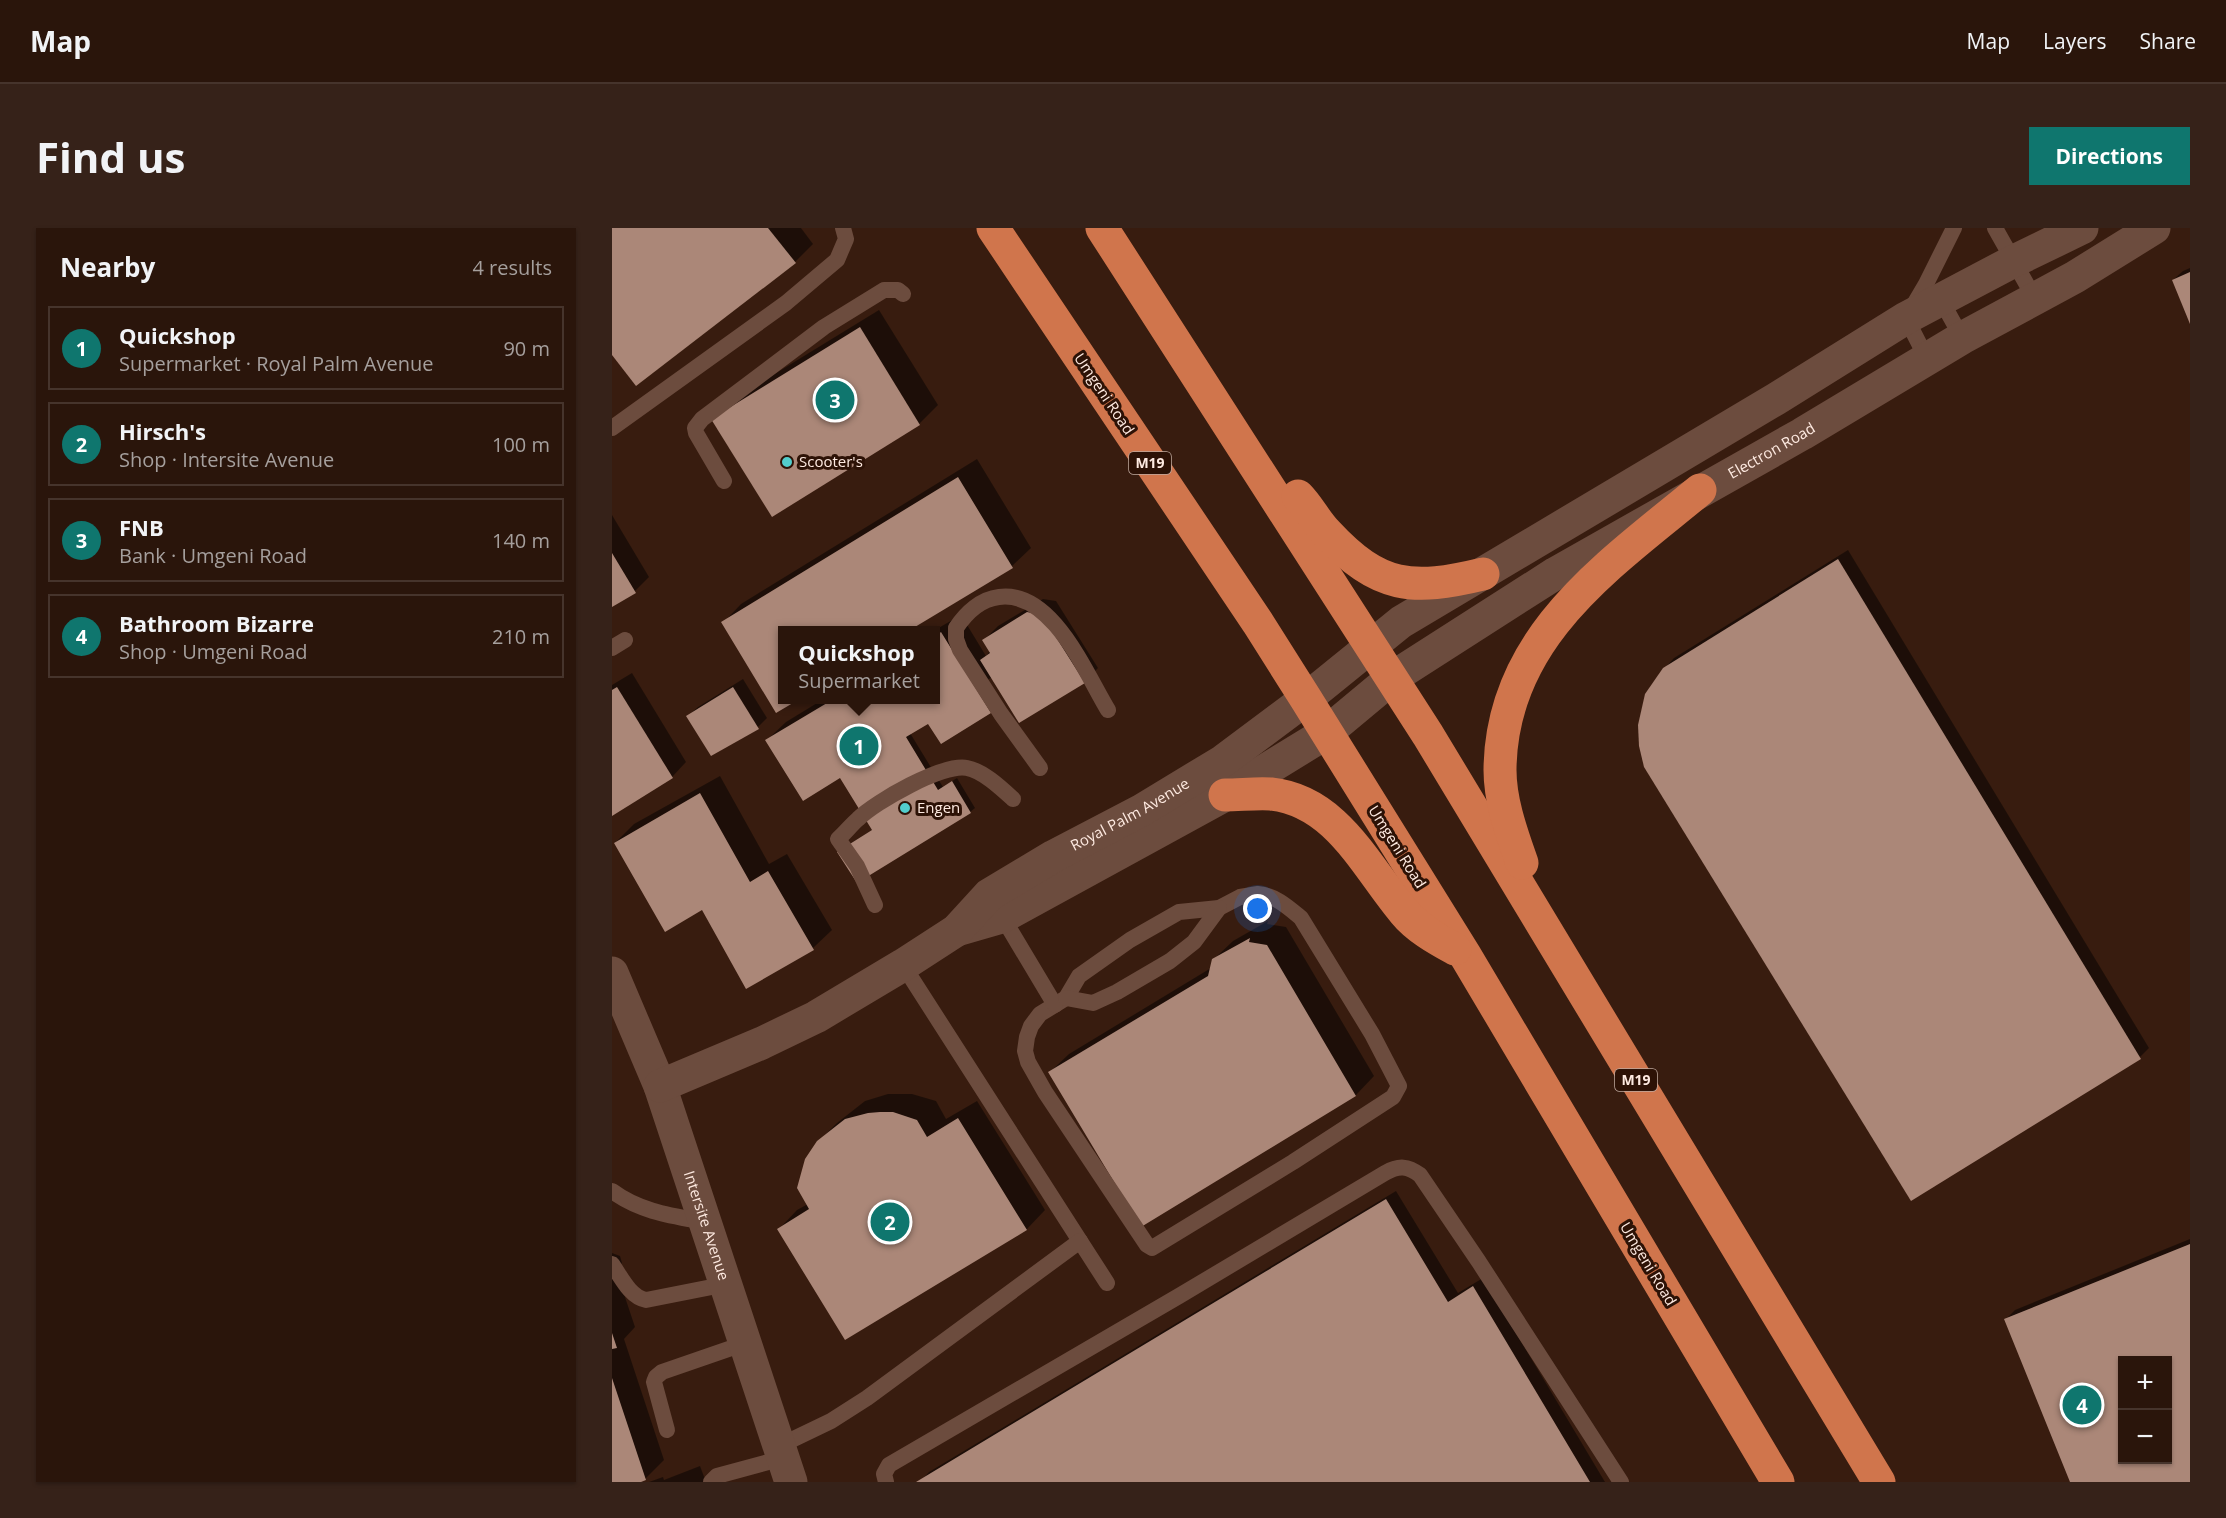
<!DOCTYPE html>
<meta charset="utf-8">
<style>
body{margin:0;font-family:"Open Sans",sans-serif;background:#362219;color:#f1f3f6}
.controls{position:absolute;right:18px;bottom:18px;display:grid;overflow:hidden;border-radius:0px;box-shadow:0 2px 4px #0004}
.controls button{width:54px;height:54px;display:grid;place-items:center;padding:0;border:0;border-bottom:2px solid #46342c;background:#2a150b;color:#f1f3f6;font:30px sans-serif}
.you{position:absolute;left:646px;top:681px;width:21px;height:21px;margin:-15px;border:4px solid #fff;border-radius:50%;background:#1a73e8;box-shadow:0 0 0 9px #1a73e833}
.badge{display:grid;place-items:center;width:39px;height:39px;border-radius:50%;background:#0f766e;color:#fff;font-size:20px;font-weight:700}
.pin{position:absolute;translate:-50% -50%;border:3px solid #fff;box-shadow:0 2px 6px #0006}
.popup{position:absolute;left:166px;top:398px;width:162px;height:78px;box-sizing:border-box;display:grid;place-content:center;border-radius:0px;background:#2a150b;filter:drop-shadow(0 2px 4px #0005);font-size:20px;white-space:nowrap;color:#a59f9d}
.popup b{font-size:22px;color:#f1f3f6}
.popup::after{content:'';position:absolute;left:50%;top:100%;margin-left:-12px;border:12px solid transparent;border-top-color:#2a150b}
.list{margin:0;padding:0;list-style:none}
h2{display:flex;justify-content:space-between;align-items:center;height:78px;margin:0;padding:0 24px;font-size:26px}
h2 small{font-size:20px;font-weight:400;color:#a59f9d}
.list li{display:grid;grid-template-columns:39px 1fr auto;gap:18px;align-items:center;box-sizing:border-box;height:84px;margin:0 12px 12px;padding:0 12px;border:2px solid #46342c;border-radius:0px}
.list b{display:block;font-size:22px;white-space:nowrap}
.list p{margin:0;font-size:20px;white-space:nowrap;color:#a59f9d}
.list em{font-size:20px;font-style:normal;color:#a59f9d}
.map{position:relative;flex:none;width:1578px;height:1254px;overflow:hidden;border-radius:0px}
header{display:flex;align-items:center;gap:36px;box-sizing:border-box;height:84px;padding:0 30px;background:#2a150b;border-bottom:2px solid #46342c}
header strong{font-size:28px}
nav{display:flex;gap:33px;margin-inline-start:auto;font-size:21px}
.intro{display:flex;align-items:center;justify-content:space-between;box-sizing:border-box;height:144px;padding:0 36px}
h1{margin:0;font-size:42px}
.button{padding:15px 27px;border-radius:0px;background:#0f766e;color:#fff;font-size:21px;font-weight:700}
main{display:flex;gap:36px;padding:0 36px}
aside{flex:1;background:#2a150b;border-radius:0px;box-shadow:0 2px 4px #0004}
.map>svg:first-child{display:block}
.shadow{fill:#0007;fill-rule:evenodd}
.building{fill:#ab8778;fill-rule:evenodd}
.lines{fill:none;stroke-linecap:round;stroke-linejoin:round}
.lane{stroke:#6c4c3e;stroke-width:16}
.street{stroke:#6c4c3e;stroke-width:33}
.highway{stroke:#d0754c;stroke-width:33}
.poi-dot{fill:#52cdcc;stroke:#2d1206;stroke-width:2}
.labels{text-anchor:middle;stroke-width:6;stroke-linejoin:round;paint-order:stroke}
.shield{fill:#2d1206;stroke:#bfa99f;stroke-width:1.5}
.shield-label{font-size:14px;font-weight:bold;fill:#feeae1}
.street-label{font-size:15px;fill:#feeae1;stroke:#2d1206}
.poi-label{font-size:15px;fill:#feeae1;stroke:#2d1206;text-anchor:start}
</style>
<header>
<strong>Map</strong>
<nav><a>Map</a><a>Layers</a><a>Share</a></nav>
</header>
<div class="intro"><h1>Find us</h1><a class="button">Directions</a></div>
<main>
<aside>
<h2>Nearby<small>4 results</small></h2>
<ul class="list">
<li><span class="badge">1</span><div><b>Quickshop</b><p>Supermarket · Royal Palm Avenue</p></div><em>90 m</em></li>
<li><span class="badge">2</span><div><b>Hirsch's</b><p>Shop · Intersite Avenue</p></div><em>100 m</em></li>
<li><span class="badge">3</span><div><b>FNB</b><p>Bank · Umgeni Road</p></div><em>140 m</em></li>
<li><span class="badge">4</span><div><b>Bathroom Bizarre</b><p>Shop · Umgeni Road</p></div><em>210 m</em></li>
</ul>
</aside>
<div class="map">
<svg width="1578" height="1254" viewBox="0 0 1578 1254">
<rect width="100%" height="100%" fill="#381c0f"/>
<!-- shadow -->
<g class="shadow">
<polygon points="0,0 189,0 201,16 183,34 0,124"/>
<polygon points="1578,40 1578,93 1561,52 1571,43"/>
<polygon points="267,82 326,177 307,196 101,191 120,172"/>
<polygon points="365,231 419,320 400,338 295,402 170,402 170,472 183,472 164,483 111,395 129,376"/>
<polygon points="0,287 37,349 23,363 0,377"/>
<polygon points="1236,322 1537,820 1528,829 1052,441 1062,430"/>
<polygon points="431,371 444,373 486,440 472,454 380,449 298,505 331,559 345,550 363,580 358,584 231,620 262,601 228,548 155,512 174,494 210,472 324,472 323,402 349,387 374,428 378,423 372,412 386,398"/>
<polygon points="20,445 74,534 60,549 0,586 0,457"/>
<polygon points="131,451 155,490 146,499 76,488 86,479"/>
<polygon points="108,548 157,636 175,626 220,702 201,720 3,615 22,596"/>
<polygon points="656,693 655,696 674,699 762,848 744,867 530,997 438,844 457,826 599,740 601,732 621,713"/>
<polygon points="276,866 300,866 324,873 334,891 365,873 433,982 415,1001 234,1110 167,1001 185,982 196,976 206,914 225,895 253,873"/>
<polygon points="784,963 846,1065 871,1050 993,1254 308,1254 317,1244"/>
<path d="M1578,1011v243h-118l-66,-163 9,-9zM1510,1132h46v100h-46z"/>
<polygon points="0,1025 8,1028 10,1035 4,1042 23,1099 12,1111 52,1232 33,1251 24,1254 0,1254"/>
<polygon points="88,1238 94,1254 37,1254 51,1249 52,1252"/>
</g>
<!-- building -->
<g class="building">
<polygon points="0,0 156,0 184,35 24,158 0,127"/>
<polygon points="1578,44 1578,96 1560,52"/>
<polygon points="248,99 308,197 160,289 99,191"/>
<polygon points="346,249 401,340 298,402 170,402 170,472 186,472 164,485 109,394"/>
<polygon points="0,325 24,365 0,379"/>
<polygon points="1226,331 1529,831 1299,973 1032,539 1027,518 1026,497 1033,466 1051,440"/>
<polygon points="415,384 430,387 473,455 407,495 368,432 378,425 370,412"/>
<polygon points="329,404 379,485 329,516 316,496 294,509 326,562 340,553 359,585 245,655 225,624 260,602 228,550 191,573 153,512 220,472 324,472 324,408"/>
<polygon points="5,459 61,550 0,588 0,462"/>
<polygon points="121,459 147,501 99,528 74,488"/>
<polygon points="88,565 138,654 156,643 202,722 134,761 90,682 53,704 2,615"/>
<polygon points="638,710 637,714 655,717 744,868 529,999 436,844 596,748 600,731"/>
<polygon points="268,884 281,884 305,892 315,909 346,890 415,1002 233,1112 165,1001 197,981 185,960 193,931 205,913 233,891 256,885"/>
<polygon points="774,971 836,1074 861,1058 978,1254 304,1254"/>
<path d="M1578,1016v238h-120l-66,-163zM1510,1132h46v100h-46z"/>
<polygon points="0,1105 5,1120 0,1121"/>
<polygon points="0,1150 34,1252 29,1254 0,1254"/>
</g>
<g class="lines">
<!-- lane -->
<g class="lane">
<polyline points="1383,0 1423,71"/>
<polyline points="1329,72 1350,110"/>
<polyline points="1315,131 1294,90 1314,56 1342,0"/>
<polyline points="0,200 174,75 225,32 234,11 231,0"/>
<polyline points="112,253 84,205 83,200 90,191 212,99 272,62 286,62 291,66"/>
<polyline points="0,420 13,412"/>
<path d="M428,540l-39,-54 -41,-64 -4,-11v-11c10,-15 25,-29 43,-31 53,-7 86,75 109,113"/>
<path d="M646,666c17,1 31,14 43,24l71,116 27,52 -6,11 -100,65 -141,86 -5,-3 -102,-153 -17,-30 -3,-11 2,-14 4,-11 9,-12 26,-16 13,-22 51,-36 49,-28 40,-4 21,-11z"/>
<path d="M263,677l-18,-39 -19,-27c7,-6 13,-14 20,-20 17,-17 85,-56 109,-51 16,3 34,20 46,31"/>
<polyline points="388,685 443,777"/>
<polyline points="291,737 468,1013"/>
<polyline points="454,770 481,775 505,764 558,733 582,714 607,680"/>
<path d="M0,963c28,21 61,25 94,31"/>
<path d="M0,1036c9,13 18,33 34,36l81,-16"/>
<polyline points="55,1202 42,1154 44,1149 50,1144 134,1115"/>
<polyline points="167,1218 219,1193 255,1170 468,1013 495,1055"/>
<polyline points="99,1254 105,1248 171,1230"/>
<path d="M274,1254l-2,-8 5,-9 290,-169 206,-123c14,-8 23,-7 35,2l59,87 142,220"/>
</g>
<!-- street -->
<g class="street">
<path id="s1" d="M345,702l45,-13 223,-122 101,-62 66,-55 164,-105 246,-139 160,-96 113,-61 79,-49"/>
<path id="s2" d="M0,745l48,113 131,396"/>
<path id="s3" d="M48,858l102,-43 54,-26 87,-52 54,-35 32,-35 65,-39 88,-46 81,-49 83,-62 95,-77 375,-223 130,-81 108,-57 68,-33"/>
</g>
<!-- highway -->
<g class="highway">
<polyline points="381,0 646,395 694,471 853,727 1166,1254"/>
<polyline points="490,0 816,507 1267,1254"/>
<path d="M686,268c11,11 18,26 29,37 52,56 85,58 156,41"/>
<path d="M613,567c15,0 31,-2 46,-1 66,7 95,73 133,118 13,16 33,27 51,37"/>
<path d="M910,635c-10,-29 -22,-61 -22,-93 1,-133 108,-204 200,-280"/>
</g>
</g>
<!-- markers -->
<g class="poi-dot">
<circle cx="175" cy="234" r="6"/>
<circle cx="293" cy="580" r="6"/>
</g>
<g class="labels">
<!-- shield labels -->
<g class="shield">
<rect x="517" y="224" width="42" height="22" rx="4.5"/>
<rect x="1003" y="841" width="42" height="22" rx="4.5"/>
</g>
<g class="shield-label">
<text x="538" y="240">M19</text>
<text x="1024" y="857">M19</text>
</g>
<!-- street labels -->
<g class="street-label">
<text transform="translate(492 166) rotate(56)" y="5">Umgeni Road</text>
<text dy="5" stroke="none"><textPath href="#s1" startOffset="948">Electron Road</textPath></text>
<text dy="5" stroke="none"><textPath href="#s3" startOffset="546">Royal Palm Avenue</textPath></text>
<text transform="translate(785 619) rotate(58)" y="5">Umgeni Road</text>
<text dy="5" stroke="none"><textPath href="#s2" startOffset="270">Intersite Avenue</textPath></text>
<text transform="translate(1036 1036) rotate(59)" y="5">Umgeni Road</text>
</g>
<!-- poi labels -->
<g class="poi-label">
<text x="187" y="239">Scooter's</text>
<text x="305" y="585">Engen</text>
</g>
</g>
</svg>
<div class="controls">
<button>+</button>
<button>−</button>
</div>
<div class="you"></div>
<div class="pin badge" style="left:247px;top:518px">1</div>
<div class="popup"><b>Quickshop</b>Supermarket</div>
<div class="pin badge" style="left:278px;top:994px">2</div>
<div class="pin badge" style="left:223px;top:172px">3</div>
<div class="pin badge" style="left:1470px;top:1177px">4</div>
</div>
</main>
